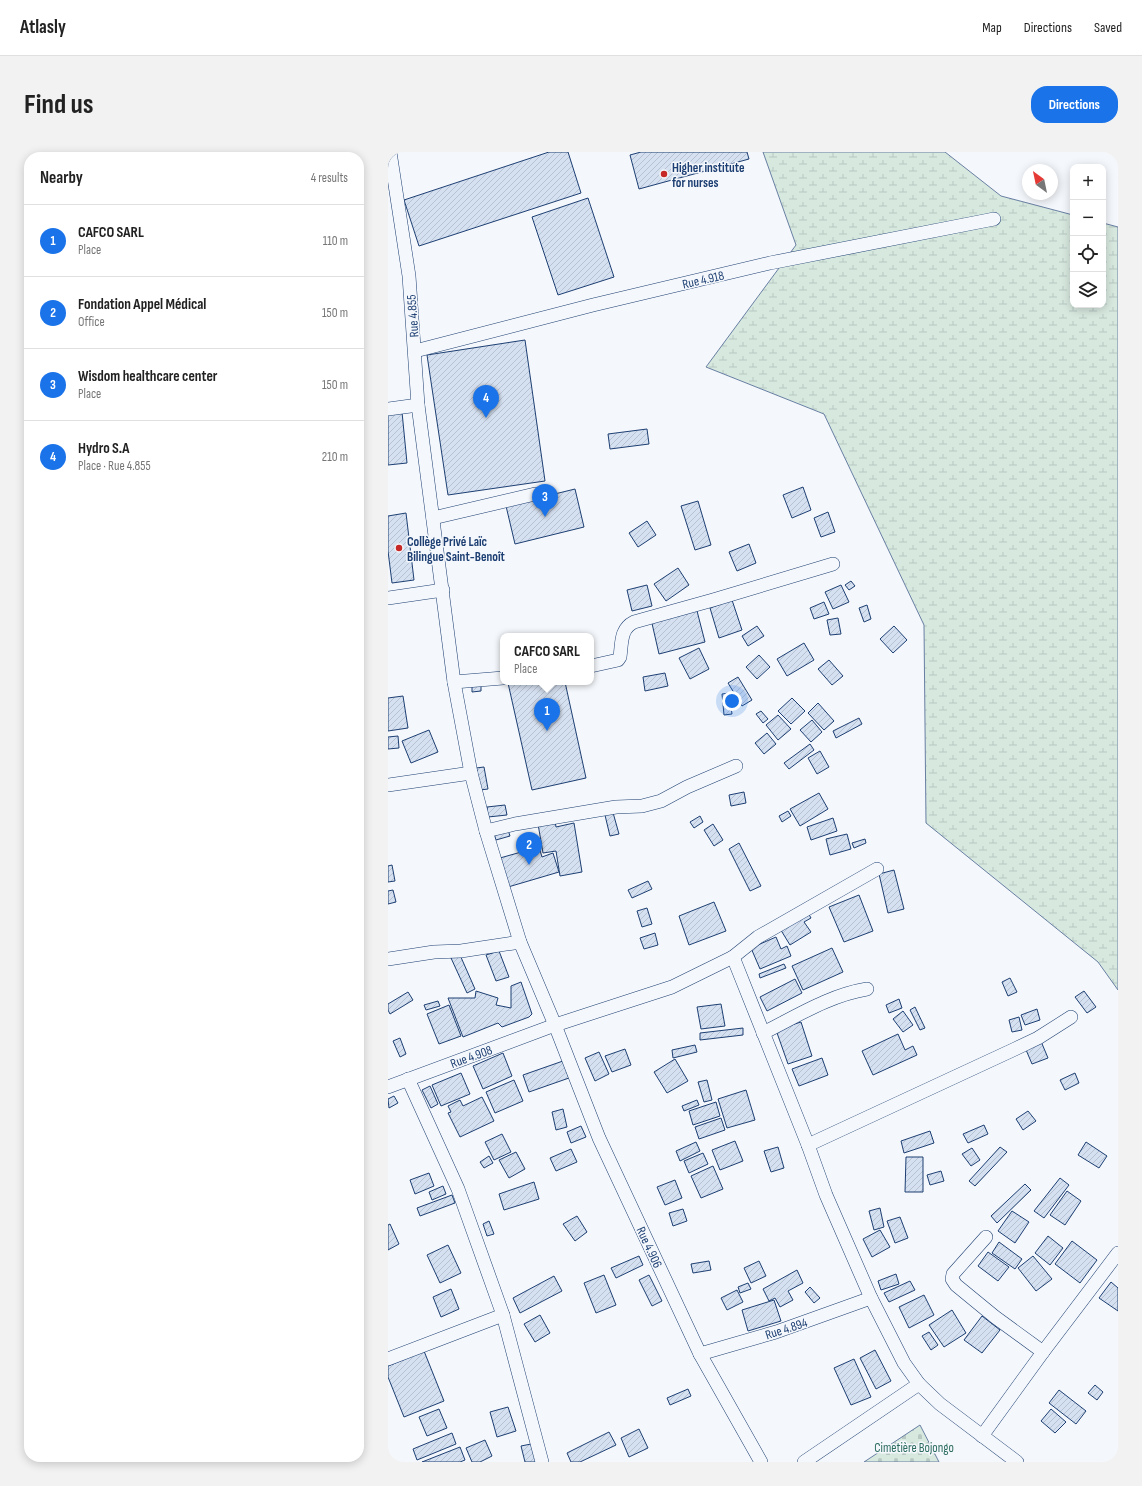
<!DOCTYPE html>
<meta charset="utf-8">
<style>
body{margin:0;font-family:"Sofia Sans Condensed",sans-serif;background:#f2f2f2;color:#222}
.controls{position:absolute;right:12px;top:12px;display:grid;overflow:hidden;border-radius:8px;box-shadow:0 2px 10px #0003}
.controls button{width:36px;height:36px;display:grid;place-items:center;padding:0;border:0;border-bottom:1px solid #e0e0e0;background:#fff;color:#222;font:20px sans-serif}
.compass{position:absolute;left:634px;top:12px;width:36px;height:36px;border-radius:50%;background:#fff;box-shadow:0 2px 10px #0003;rotate:327deg}
.you{position:absolute;left:344px;top:549px;width:14px;height:14px;margin:-10px;border:3px solid #fff;border-radius:50%;background:#1a73e8;box-shadow:0 0 0 6px #1a73e833}
.badge{display:grid;place-items:center;width:26px;height:26px;border-radius:50%;background:#1a73e8;color:#fff;font-size:13px;font-weight:700}
.pin{position:absolute;translate:-50% -33px;filter:drop-shadow(0 1px 2px #0008)}
.pin::after{content:'';position:absolute;top:21px;width:14px;height:12px;background:inherit;clip-path:polygon(0 0,100% 0,50% 100%)}
.popup{position:absolute;left:112px;top:481px;width:94px;height:52px;box-sizing:border-box;display:grid;place-content:center;border-radius:8px;background:#fff;filter:drop-shadow(0 1px 3px #0005);font-size:13px;white-space:nowrap;color:#767676}
.popup b{font-size:15px;color:#222}
.popup::after{content:'';position:absolute;left:50%;top:100%;margin-left:-8px;border:8px solid transparent;border-top-color:#fff}
.list{margin:0;padding:0;list-style:none}
h2{display:flex;justify-content:space-between;align-items:center;height:52px;margin:0;padding:0 16px;font-size:17px}
h2 small{font-size:13px;font-weight:400;color:#767676}
.list li{display:grid;grid-template-columns:26px 1fr auto;gap:12px;align-items:center;box-sizing:border-box;height:72px;padding:0 16px;border-top:1px solid #e0e0e0}
.list b{display:block;font-size:15px;white-space:nowrap}
.list p{margin:0;font-size:13px;white-space:nowrap;color:#767676}
.list em{font-size:13px;font-style:normal;color:#767676}
.icon{flex:none;width:22px;height:22px;fill:none;stroke:currentColor;stroke-width:2;stroke-linecap:round;stroke-linejoin:round}
.map{position:relative;flex:none;width:730px;height:1310px;overflow:hidden;border-radius:16px}
header{display:flex;align-items:center;gap:24px;box-sizing:border-box;height:56px;padding:0 20px;background:#fff;border-bottom:1px solid #e0e0e0}
header strong{font-size:19px}
nav{display:flex;gap:22px;margin-inline-start:auto;font-size:14px}
.intro{display:flex;align-items:center;justify-content:space-between;box-sizing:border-box;height:96px;padding:0 24px}
h1{margin:0;font-size:28px}
.button{padding:10px 18px;border-radius:16px;background:#1a73e8;color:#fff;font-size:14px;font-weight:700}
main{display:flex;gap:24px;padding:0 24px}
aside{flex:1;background:#fff;border-radius:16px;box-shadow:0 2px 10px #0003}
.map>svg:first-child{display:block}
.wetland{fill:url(#wetland-marsh);stroke:#687fa3}
.cemetery{fill:url(#cemetery-stones);stroke:#687fa3}
.building{fill:url(#building-hatch);stroke:#1d3f73}
.lines{fill:none;stroke-linecap:round;stroke-linejoin:round}
.minor-casing{stroke:#1d3f73;stroke-width:14}
.minor{stroke:#f4f7fb;stroke-width:13}
.poi-dot{fill:#c62828;stroke:#f4f7fb;stroke-width:1.5}
.labels{text-anchor:middle;stroke-width:3;stroke-linejoin:round;paint-order:stroke}
.poi-label{font-size:13px;font-weight:bold;fill:#1d3f73;stroke:#f4f7fb;text-anchor:start}
.street-label{font-size:13px;fill:#1d3f73;stroke:#f4f7fb}
.park-label{font-size:13px;fill:#2c6c60;stroke:#f4f7fb}
</style>
<header>
<strong>Atlasly</strong>
<nav><a>Map</a><a>Directions</a><a>Saved</a></nav>
</header>
<div class="intro"><h1>Find us</h1><a class="button">Directions</a></div>
<main>
<aside>
<h2>Nearby<small>4 results</small></h2>
<ul class="list">
<li><span class="badge">1</span><div><b>CAFCO SARL</b><p>Place</p></div><em>110 m</em></li>
<li><span class="badge">2</span><div><b>Fondation Appel Médical</b><p>Office</p></div><em>150 m</em></li>
<li><span class="badge">3</span><div><b>Wisdom healthcare center</b><p>Place</p></div><em>150 m</em></li>
<li><span class="badge">4</span><div><b>Hydro S.A</b><p>Place · Rue 4.855</p></div><em>210 m</em></li>
</ul>
</aside>
<div class="map">
<svg width="730" height="1310" viewBox="0 0 730 1310">
<defs>
<pattern id="wetland-marsh" width="20" height="14" patternUnits="userSpaceOnUse"><rect width="20" height="14" fill="#d7e8df"/><path d="M1 5h8M5 5V1M11 12h8M15 12V8" fill="none" stroke="#b8c8c3"/></pattern>
<pattern id="cemetery-stones" width="16" height="16" patternUnits="userSpaceOnUse"><rect width="16" height="16" fill="#d7e8df"/><path d="M2 7V4a2 2 0 0 1 4 0v3zM10 15v-3a2 2 0 0 1 4 0v3z" fill="#b8c8c3"/></pattern>
<pattern id="building-hatch" width="6" height="6" patternUnits="userSpaceOnUse"><rect width="6" height="6" fill="#d5e0f0"/><path d="M-1 1l2-2M0 6l6-6M5 7l2-2" fill="none" stroke="#b6c1d1"/></pattern>
</defs>
<rect width="100%" height="100%" fill="#f4f7fb"/>
<!-- wetland -->
<polygon class="wetland" points="375,0 557,0 613,44 685,63 685,153 715,153 715,71 730,75 730,838 710,810 538,671 536,473 436,262 318,215 408,93"/>
<!-- cemetery -->
<polygon class="cemetery" points="532,1273 551,1310 476,1310"/>
<!-- building -->
<g class="building">
<polygon points="161,0 180,0 193,41 31,94 16,48"/>
<polygon points="253,0 359,0 361,7 251,37 242,3"/>
<polygon points="200,46 226,125 170,143 144,65"/>
<polygon points="137,188 157,329 60,343 39,203"/>
<polygon points="14,260 19,311 0,313 0,262"/>
<polygon points="259,277 261,292 222,297 220,282"/>
<polygon points="415,335 423,358 404,366 395,343"/>
<polygon points="187,337 196,375 127,392 118,354"/>
<polygon points="310,349 323,393 307,398 293,354"/>
<polygon points="440,360 447,380 433,385 426,366"/>
<polygon points="18,361 26,428 4,431 0,399 0,364"/>
<polygon points="259,369 268,383 250,395 241,381"/>
<polygon points="361,392 368,411 349,419 341,400"/>
<polygon points="290,416 301,433 278,449 266,432"/>
<polygon points="463,429 467,434 461,438 457,433"/>
<polygon points="259,433 264,454 244,459 239,438"/>
<polygon points="453,433 461,450 445,457 437,440"/>
<polygon points="344,448 354,478 331,486 322,456"/>
<polygon points="436,450 441,462 426,467 422,456"/>
<polygon points="479,453 483,467 476,470 471,456"/>
<polygon points="308,455 317,490 271,502 263,467"/>
<polygon points="450,466 453,482 442,483 439,468"/>
<polygon points="369,474 376,484 360,494 354,484"/>
<polygon points="506,474 519,488 505,501 492,487"/>
<polygon points="416,491 426,508 399,524 389,507"/>
<polygon points="311,496 321,517 302,527 291,506"/>
<polygon points="371,503 382,515 369,527 358,515"/>
<polygon points="441,508 455,524 444,533 430,517"/>
<polygon points="277,521 280,534 257,539 255,525"/>
<polygon points="350,525 364,548 354,554 340,531"/>
<polygon points="130,530 177,530 198,626 144,638 120,531"/>
<polygon points="84,533 93,533 93,539 84,540"/>
<polygon points="341,541 344,562 336,563 334,542"/>
<polygon points="15,544 20,576 0,579 0,546"/>
<polygon points="404,546 417,559 403,572 390,559"/>
<polygon points="430,551 446,569 436,578 420,561"/>
<polygon points="373,559 380,567 375,571 368,562"/>
<polygon points="390,563 403,577 390,588 378,573"/>
<polygon points="471,566 474,572 448,586 445,579"/>
<polygon points="424,568 434,580 423,590 412,578"/>
<polygon points="41,578 50,600 23,611 14,589"/>
<polygon points="379,581 388,592 376,602 367,591"/>
<polygon points="10,584 11,596 0,597 0,585"/>
<polygon points="422,592 426,598 401,617 396,611"/>
<polygon points="432,599 441,615 429,622 420,606"/>
<polygon points="96,615 100,637 92,638 88,616"/>
<polygon points="356,640 358,651 343,654 341,643"/>
<polygon points="431,641 440,657 412,674 402,657"/>
<polygon points="117,653 119,663 100,665 99,655"/>
<polygon points="224,657 231,682 222,684 216,659"/>
<polygon points="400,659 403,664 394,670 391,664"/>
<polygon points="312,664 315,670 306,676 302,670"/>
<polygon points="445,666 449,679 423,688 419,675"/>
<polygon points="167,669 168,675 186,671 194,720 172,724 168,699 155,701 150,672"/>
<polygon points="325,672 335,688 326,694 316,678"/>
<polygon points="119,675 122,684 108,688 105,679"/>
<polygon points="459,682 463,697 442,703 438,687"/>
<polygon points="477,687 478,691 466,696 464,691"/>
<polygon points="351,691 373,734 362,739 341,697"/>
<polygon points="151,695 154,705 165,701 171,720 120,735 112,706"/>
<polygon points="4,713 7,729 0,730 0,714"/>
<polygon points="506,718 516,757 500,761 491,722"/>
<polygon points="260,729 264,737 244,746 240,738"/>
<polygon points="5,738 8,750 0,752 0,739"/>
<polygon points="471,743 485,779 456,790 441,755"/>
<polygon points="326,750 338,779 301,793 291,764"/>
<polygon points="259,756 264,772 254,775 249,759"/>
<polygon points="419,759 423,766 416,770 423,780 402,793 391,775"/>
<polygon points="267,781 270,793 256,797 252,786"/>
<polygon points="388,785 393,797 399,794 403,804 372,817 363,796"/>
<polygon points="444,796 455,820 415,838 404,814"/>
<polygon points="111,799 121,825 108,829 98,803"/>
<polygon points="72,803 87,837 79,841 63,806"/>
<polygon points="396,812 398,816 372,826 371,822"/>
<polygon points="622,826 629,840 620,844 614,830"/>
<polygon points="407,827 414,841 379,859 372,845"/>
<polygon points="133,830 144,862 141,865 114,875 110,871 75,885 60,846 87,846 88,839 110,846 108,853 123,856 123,834"/>
<polygon points="696,839 708,855 699,861 687,845"/>
<polygon points="20,840 25,848 2,862 0,858 0,852"/>
<polygon points="511,847 514,856 501,861 498,853"/>
<polygon points="50,849 52,854 38,858 36,853"/>
<polygon points="333,852 337,874 313,877 309,855"/>
<polygon points="61,853 73,884 51,892 39,862"/>
<polygon points="527,855 537,876 532,878 522,858"/>
<polygon points="649,857 652,868 637,873 633,863"/>
<polygon points="515,859 525,873 515,880 505,867"/>
<polygon points="631,865 634,878 624,880 621,868"/>
<polygon points="413,870 424,904 400,912 388,878"/>
<polygon points="355,876 355,883 312,888 312,881"/>
<polygon points="510,882 517,898 525,894 529,903 485,923 474,899"/>
<polygon points="12,886 18,902 12,905 5,889"/>
<polygon points="652,887 660,906 644,912 636,893"/>
<polygon points="307,893 309,900 285,906 284,898"/>
<polygon points="237,897 243,913 224,920 217,904"/>
<polygon points="211,900 221,922 207,929 197,906"/>
<polygon points="115,901 124,924 95,937 85,914"/>
<polygon points="434,906 440,923 411,934 404,917"/>
<polygon points="287,907 300,929 279,941 266,920"/>
<polygon points="175,909 181,926 141,940 135,923"/>
<polygon points="73,921 82,942 53,954 44,933"/>
<polygon points="687,921 691,931 677,938 672,928"/>
<polygon points="126,928 135,949 107,961 98,940"/>
<polygon points="319,928 324,948 316,950 310,930"/>
<polygon points="42,934 50,952 43,956 34,938"/>
<polygon points="358,938 367,968 339,976 330,947"/>
<polygon points="6,944 10,951 1,956 0,947"/>
<polygon points="94,945 106,969 72,985 60,961 63,960 60,954 72,948 75,954"/>
<polygon points="309,948 311,953 296,959 294,954"/>
<polygon points="328,950 332,964 305,973 301,959"/>
<polygon points="175,957 179,975 168,978 164,960"/>
<polygon points="640,959 648,969 635,978 628,967"/>
<polygon points="333,966 337,978 311,987 307,975"/>
<polygon points="596,973 600,982 580,991 575,982"/>
<polygon points="193,974 198,985 183,991 179,980"/>
<polygon points="542,979 546,991 516,1001 513,989"/>
<polygon points="114,982 123,1000 106,1008 97,990"/>
<polygon points="347,989 355,1009 332,1018 324,998"/>
<polygon points="308,990 312,999 292,1009 288,999"/>
<polygon points="698,990 719,1004 711,1016 690,1003"/>
<polygon points="390,995 396,1016 383,1020 376,999"/>
<polygon points="612,995 619,1000 587,1034 581,1029"/>
<polygon points="584,996 592,1008 583,1014 574,1002"/>
<polygon points="183,997 189,1010 168,1019 162,1006"/>
<polygon points="128,1000 137,1017 121,1026 111,1008"/>
<polygon points="315,1001 320,1012 301,1021 296,1009"/>
<polygon points="101,1004 105,1011 96,1016 92,1010"/>
<polygon points="518,1005 535,1005 535,1040 517,1040"/>
<polygon points="325,1014 335,1037 313,1046 303,1024"/>
<polygon points="553,1019 556,1029 542,1033 539,1023"/>
<polygon points="41,1021 46,1034 27,1042 22,1028"/>
<polygon points="672,1026 681,1033 656,1066 646,1059"/>
<polygon points="287,1028 294,1046 277,1053 269,1035"/>
<polygon points="146,1030 151,1047 116,1058 111,1042"/>
<polygon points="637,1032 643,1038 609,1071 603,1064"/>
<polygon points="55,1034 58,1042 44,1048 41,1040"/>
<polygon points="679,1039 693,1049 677,1073 662,1063"/>
<polygon points="64,1043 67,1051 32,1064 29,1056"/>
<polygon points="492,1056 496,1075 486,1078 481,1059"/>
<polygon points="295,1057 299,1069 285,1074 281,1061"/>
<polygon points="624,1059 641,1070 627,1091 610,1079"/>
<polygon points="189,1064 199,1080 187,1089 175,1072"/>
<polygon points="512,1065 520,1086 507,1091 499,1069"/>
<polygon points="101,1069 106,1082 99,1084 95,1072"/>
<polygon points="2,1072 11,1092 0,1098 0,1073"/>
<polygon points="492,1078 502,1095 484,1105 475,1087"/>
<polygon points="660,1084 675,1096 662,1113 647,1101"/>
<polygon points="684,1089 709,1108 692,1131 667,1112"/>
<polygon points="611,1090 634,1107 627,1117 604,1101"/>
<polygon points="60,1093 73,1121 52,1131 39,1103"/>
<polygon points="600,1100 621,1115 610,1129 590,1114"/>
<polygon points="251,1104 255,1113 228,1126 223,1116"/>
<polygon points="645,1104 664,1127 648,1139 630,1116"/>
<polygon points="321,1109 323,1118 305,1121 303,1112"/>
<polygon points="371,1109 378,1124 363,1131 356,1116"/>
<polygon points="409,1118 415,1131 400,1139 405,1148 392,1155 387,1146 381,1149 375,1137"/>
<polygon points="508,1122 511,1132 493,1138 490,1129"/>
<polygon points="216,1123 228,1153 208,1161 196,1131"/>
<polygon points="261,1123 274,1149 264,1154 251,1128"/>
<polygon points="166,1124 174,1139 132,1161 125,1146"/>
<polygon points="522,1129 527,1138 501,1150 496,1141"/>
<polygon points="723,1130 730,1136 730,1159 711,1146"/>
<polygon points="360,1131 363,1137 352,1141 350,1135"/>
<polygon points="422,1135 432,1146 426,1151 417,1140"/>
<polygon points="63,1137 71,1157 53,1165 45,1145"/>
<polygon points="349,1138 355,1150 339,1158 333,1146"/>
<polygon points="536,1143 546,1163 521,1176 511,1155"/>
<polygon points="386,1148 393,1169 360,1179 354,1158"/>
<polygon points="564,1158 578,1181 556,1195 541,1173"/>
<polygon points="152,1163 162,1181 147,1190 136,1172"/>
<polygon points="594,1164 612,1178 594,1201 576,1188"/>
<polygon points="541,1180 550,1193 543,1198 534,1184"/>
<polygon points="487,1198 503,1229 488,1237 472,1206"/>
<polygon points="36,1199 56,1249 16,1265 0,1225 0,1214"/>
<polygon points="466,1207 483,1245 463,1253 446,1216"/>
<polygon points="707,1233 715,1240 709,1248 700,1241"/>
<polygon points="300,1237 303,1244 282,1253 279,1246"/>
<polygon points="671,1238 698,1259 688,1272 661,1251"/>
<polygon points="120,1255 128,1279 109,1285 102,1260"/>
<polygon points="51,1257 59,1276 39,1284 31,1265"/>
<polygon points="663,1257 678,1270 667,1281 653,1269"/>
<polygon points="251,1277 260,1296 241,1305 233,1286"/>
<polygon points="221,1280 228,1293 192,1310 183,1310 179,1301"/>
<polygon points="64,1281 68,1292 29,1308 25,1297"/>
<polygon points="97,1288 104,1304 92,1310 84,1310 78,1296"/>
<polygon points="143,1292 148,1310 137,1310 133,1294"/>
<polygon points="72,1295 77,1308 72,1310 34,1310"/>
</g>
<g class="lines">
<defs>
<g id="minor">
<polyline points="2,0 21,124 30,253 66,530 83,621 98,679 132,790 167,873 211,986 312,1202 373,1310"/>
<polyline points="27,199 205,153 382,111 606,67"/>
<polyline points="0,257 30,253"/>
<polyline points="45,366 147,342"/>
<polyline points="0,446 55,438"/>
<path d="M203,514l27,-6 2,-3c2,-14 0,-28 14,-35l79,-22 120,-36"/>
<polyline points="66,530 115,526"/>
<polyline points="0,633 83,621"/>
<polyline points="98,679 127,672 228,655 254,654 273,649 299,635 348,614"/>
<polyline points="345,805 420,993 438,1043 483,1146 516,1211 531,1232 552,1252 629,1310"/>
<polyline points="0,807 46,800 73,799 132,790"/>
<path d="M375,881c34,-17 67,-38 104,-44"/>
<polyline points="20,927 70,1037 115,1163 154,1310"/>
<polyline points="0,935 167,873 284,835 345,805 370,785 489,717"/>
<polyline points="420,993 627,897 650,886 683,865"/>
<polyline points="598,1085 565,1122 564,1127 568,1133 607,1165 655,1200"/>
<polyline points="312,1202 388,1180 483,1146"/>
<polyline points="0,1207 115,1163"/>
<polyline points="594,1284 655,1200 730,1101"/>
<polyline points="416,1310 531,1232"/>
</g>
</defs>
<!-- minor casing -->
<use href="#minor" class="minor-casing"/>
<!-- minor -->
<use href="#minor" class="minor"/>
</g>
<!-- markers -->
<g class="poi-dot">
<circle cx="276" cy="22" r="4"/>
<circle cx="11" cy="396" r="4"/>
</g>
<g class="labels">
<!-- poi labels -->
<g class="poi-label">
<text x="284" y="20">Higher institute<tspan x="284" dy="15">for nurses</tspan></text>
<text x="19" y="394">Collège Privé Laïc<tspan x="19" dy="15">Bilingue Saint-Benoît</tspan></text>
</g>
<!-- street labels -->
<g class="street-label">
<text transform="translate(315 127) rotate(-13)" y="5">Rue 4.918</text>
<text transform="translate(24 164) rotate(-94)" y="5">Rue 4.855</text>
<text transform="translate(83 904) rotate(-20)" y="5">Rue 4.908</text>
<text transform="translate(262 1095) rotate(65)" y="5">Rue 4.906</text>
<text transform="translate(398 1176) rotate(-18)" y="5">Rue 4.894</text>
</g>
<!-- park labels -->
<g class="park-label">
<text x="526" y="1300">Cimetière Bojongo</text>
</g>
</g>
</svg>
<div class="controls">
<button>+</button>
<button>−</button>
<button><svg class="icon" aria-label="locate" viewBox="0 0 24 24"><circle cx="12" cy="12" r="6"/><path d="M12 2v4M12 18v4M2 12h4M18 12h4"/></svg></button>
<button><svg class="icon" aria-label="layers" viewBox="0 0 24 24"><path d="M12 4l9 5-9 5-9-5zM3 14l9 5 9-5"/></svg></button>
</div>
<svg class="compass" viewBox="-18 -18 36 36"><path d="M0-13l5 13h-10z" fill="#e53935"/><path d="M0 13l5-13h-10z" fill="#767676"/></svg>
<div class="you"></div>
<div class="pin badge" style="left:159px;top:579px">1</div>
<div class="popup"><b>CAFCO SARL</b>Place</div>
<div class="pin badge" style="left:141px;top:713px">2</div>
<div class="pin badge" style="left:157px;top:365px">3</div>
<div class="pin badge" style="left:98px;top:266px">4</div>
</div>
</main>
